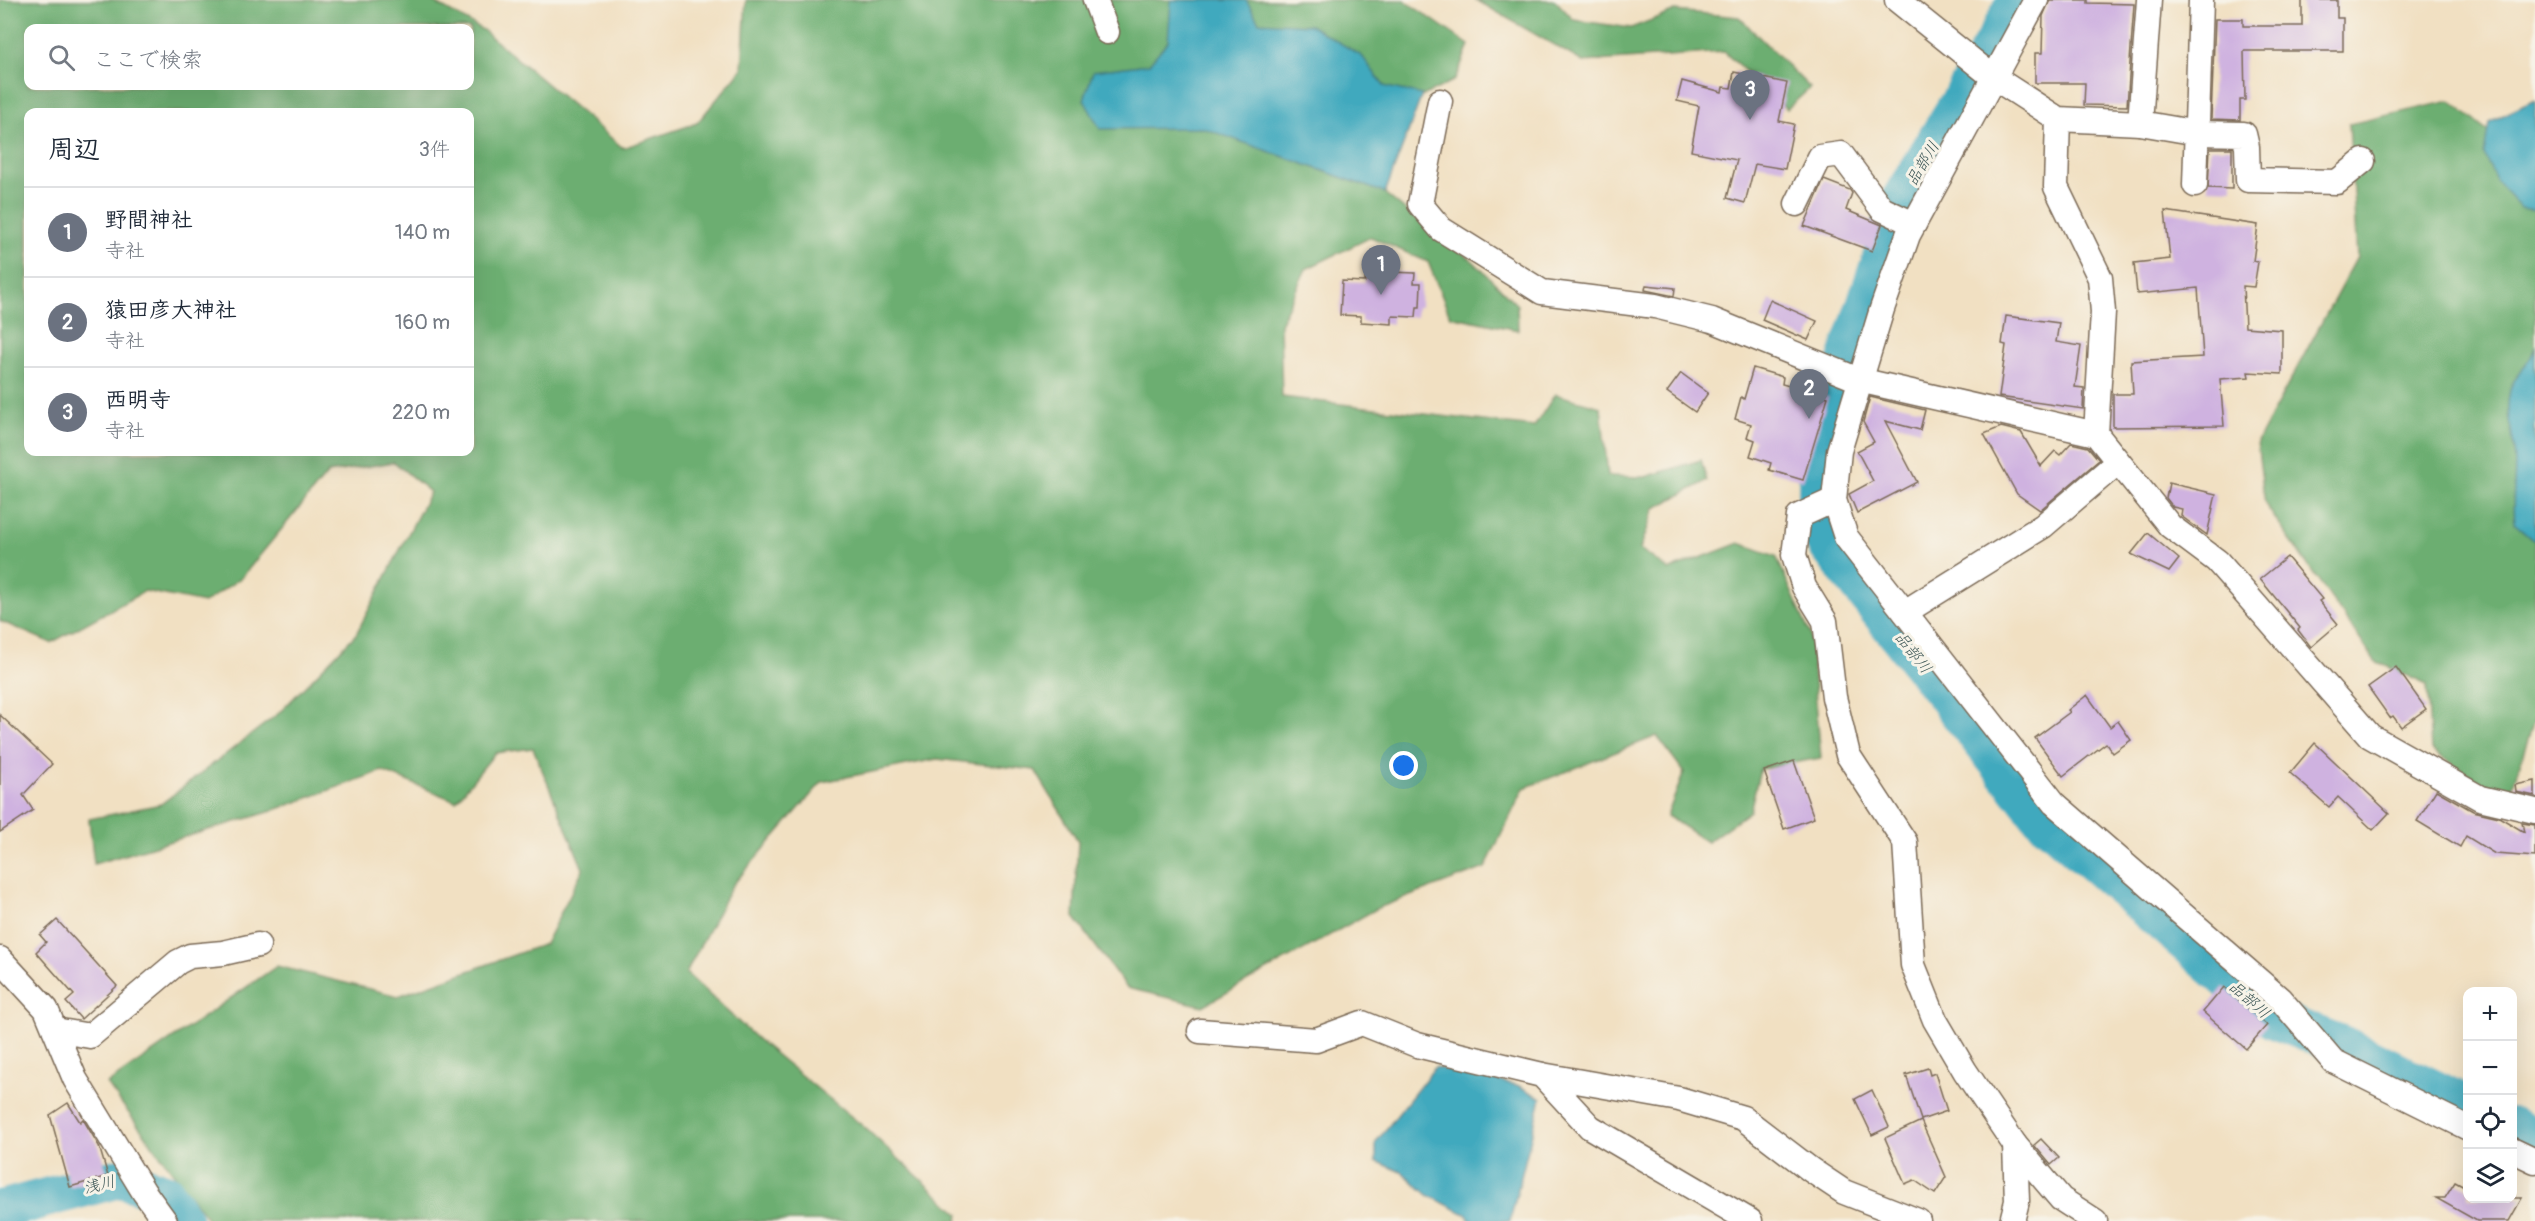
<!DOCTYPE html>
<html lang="ja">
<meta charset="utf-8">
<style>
body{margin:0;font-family:Pangolin,"Klee One",sans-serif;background:#f2f2f3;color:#1f2937}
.controls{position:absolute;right:18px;bottom:18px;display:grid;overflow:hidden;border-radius:12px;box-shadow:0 6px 24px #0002}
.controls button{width:54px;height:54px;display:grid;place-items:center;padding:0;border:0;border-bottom:2px solid #e0e1e3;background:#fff;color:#1f2937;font:30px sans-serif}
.you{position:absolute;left:1404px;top:766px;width:21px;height:21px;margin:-15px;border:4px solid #fff;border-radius:50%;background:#1a73e8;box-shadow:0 0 0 9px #1a73e833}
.badge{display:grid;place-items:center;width:39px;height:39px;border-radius:50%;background:#ea580c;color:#fff;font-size:20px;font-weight:700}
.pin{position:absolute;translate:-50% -50px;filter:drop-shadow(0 2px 3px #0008)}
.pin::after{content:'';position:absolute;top:32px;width:21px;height:18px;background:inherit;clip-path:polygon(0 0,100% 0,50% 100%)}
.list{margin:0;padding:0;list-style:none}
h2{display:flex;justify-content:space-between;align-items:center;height:78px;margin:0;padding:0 24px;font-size:26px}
h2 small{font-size:20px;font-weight:400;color:#747a83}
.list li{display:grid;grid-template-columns:39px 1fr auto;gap:18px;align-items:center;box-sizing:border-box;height:90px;padding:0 24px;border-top:2px solid #e0e1e3}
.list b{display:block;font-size:22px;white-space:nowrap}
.list p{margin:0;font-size:20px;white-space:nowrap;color:#747a83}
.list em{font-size:20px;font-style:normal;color:#747a83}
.icon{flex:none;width:33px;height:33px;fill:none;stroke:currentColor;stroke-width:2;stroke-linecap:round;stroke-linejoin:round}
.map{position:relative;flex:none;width:2535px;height:1221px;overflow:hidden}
.search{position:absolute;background:#fff;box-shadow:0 6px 24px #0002;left:24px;top:24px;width:450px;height:66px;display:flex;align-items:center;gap:15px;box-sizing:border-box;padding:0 21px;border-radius:12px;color:#747a83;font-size:22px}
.panel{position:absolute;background:#fff;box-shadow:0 6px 24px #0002;left:24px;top:108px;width:450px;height:348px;border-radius:12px}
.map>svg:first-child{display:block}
.forest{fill:#6cae71;stroke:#546c48;stroke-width:1.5;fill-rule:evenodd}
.water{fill:#3fa9be;stroke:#3d6a6e;stroke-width:1.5}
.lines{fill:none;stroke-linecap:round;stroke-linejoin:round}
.river{stroke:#3fa9be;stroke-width:40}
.building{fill:#cfb2e0}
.street-casing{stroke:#7b6a57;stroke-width:27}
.street{stroke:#fff;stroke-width:24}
.labels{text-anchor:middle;stroke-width:6;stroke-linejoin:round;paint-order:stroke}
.water-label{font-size:16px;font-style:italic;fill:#3c5656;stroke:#f7f3e8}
</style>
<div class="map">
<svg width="2535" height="1221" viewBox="0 0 2535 1221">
<rect width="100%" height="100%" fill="#f7f3e8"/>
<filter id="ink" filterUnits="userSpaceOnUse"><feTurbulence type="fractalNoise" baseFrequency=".0167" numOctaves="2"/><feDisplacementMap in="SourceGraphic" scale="12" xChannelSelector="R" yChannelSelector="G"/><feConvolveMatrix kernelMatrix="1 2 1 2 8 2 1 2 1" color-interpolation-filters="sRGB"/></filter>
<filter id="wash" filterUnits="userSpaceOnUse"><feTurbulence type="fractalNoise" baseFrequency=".008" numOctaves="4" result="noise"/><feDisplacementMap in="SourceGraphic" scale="24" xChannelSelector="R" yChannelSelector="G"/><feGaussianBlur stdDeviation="1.35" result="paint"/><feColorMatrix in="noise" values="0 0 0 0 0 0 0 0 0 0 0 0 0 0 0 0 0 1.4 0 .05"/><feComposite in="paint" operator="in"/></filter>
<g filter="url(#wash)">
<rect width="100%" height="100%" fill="#f1e0c2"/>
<!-- forest -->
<g class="forest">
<path d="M0,0h430l53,30 140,118 74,-25 45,-54 4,-69h658l65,45 -14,35 -60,30 -57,45 72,59 63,47 44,44 1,25 -68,-14 -22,-54 -57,-25 -65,32 -26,55 2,73 252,30 21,-33 46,13 7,69 37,1 56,-17 6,21 -52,27 -15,41 29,21 70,-27 37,13 34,78 11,124 -61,11 -10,42 -43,31 -40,-26 17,-44 -27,-36 -133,52 -39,80 -107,40 -175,98 -76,-18 -53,-71 4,-76 -43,-71 -98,-11 -115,23 -91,105 -45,86 71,66 107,88 95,87 -1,7h-749l-102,-137 170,-118 121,30 147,-52 38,-75 -50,-121 -38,5 -39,48 -74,-30 -113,41 -175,52 -5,-45 72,-15 118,-91 77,-79 74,-142 -36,-30 -66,11 -86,104 -38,26 -59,-12 -94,52 -51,-22zM28,28h442v58h-442zM28,112h442v340h-442z"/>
<polygon points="1476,0 1555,0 1574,20 1631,28 1675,11 1739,17 1810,88 1787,109 1724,52 1583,62"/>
<polygon points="2450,101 2502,142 2535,124 2535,718 2508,800 2431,750 2427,685 2375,661 2265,504 2257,442 2357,257 2349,124"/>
</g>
<!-- water -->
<g class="water">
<polygon points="1171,0 1246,0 1259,22 1310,25 1362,56 1384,86 1422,95 1385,193 1203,128 1100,129 1084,100 1093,71 1149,64 1168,41"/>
<polygon points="2535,100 2535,210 2521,208 2497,182 2484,155 2489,122"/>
<path d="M2535,346v195l-21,-18c-3,-25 3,-49 0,-74 -2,-25 -10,-32 -4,-59 4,-16 21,-25 25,-44z"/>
<polygon points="1435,1067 1517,1085 1541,1098 1510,1221 1470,1221 1467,1215 1428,1195 1402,1172 1376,1161 1376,1142"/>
</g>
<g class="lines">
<!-- river -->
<g class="river">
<polyline points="2018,0 1970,85 1896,207 1887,244 1847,360 1818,474 1818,528 1826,543 2041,817 2273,1019 2344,1046 2468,1106"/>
<polyline points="2512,1127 2535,1138"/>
<polyline points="0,1210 120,1178 165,1193 183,1221"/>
</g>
</g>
<g id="blocks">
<!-- building -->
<g class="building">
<polygon points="2050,0 2088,0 2088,3 2134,4 2127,106 2084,105 2085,83 2035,83 2035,53 2042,53 2043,16"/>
<polygon points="2302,0 2337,0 2337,18 2343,18 2343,51 2244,51 2245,100 2240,100 2240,120 2211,119 2215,19 2243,19 2243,26 2302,26"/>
<polygon points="1734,72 1787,83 1779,121 1794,124 1785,169 1755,164 1745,203 1727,198 1737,160 1691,151 1699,106 1677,101 1682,81 1722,92 1723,87 1731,88"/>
<polygon points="2210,148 2232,148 2232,189 2208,188"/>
<polygon points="1824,180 1850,190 1852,193 1846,210 1882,225 1872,251 1804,226"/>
<polygon points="2165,211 2258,225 2253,261 2258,262 2254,287 2243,286 2245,327 2282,330 2282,374 2248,372 2249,377 2220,379 2224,426 2113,427 2113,394 2133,394 2131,361 2203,357 2198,288 2137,294 2134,263 2170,259"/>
<polygon points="1366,271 1415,273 1414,283 1421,283 1420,307 1417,307 1416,317 1392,316 1392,324 1361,322 1361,316 1340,315 1342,281 1365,282"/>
<polygon points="1646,285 1675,288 1674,296 1645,290"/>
<polygon points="1770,300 1817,321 1808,340 1762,320"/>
<polygon points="2006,316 2059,323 2056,342 2081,346 2075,387 2084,388 2083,409 1999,397 2006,345 2002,344"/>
<polygon points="1753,368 1783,377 1782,384 1828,397 1803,480 1769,470 1771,463 1750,456 1755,440 1747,437 1751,424 1735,419 1741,397 1744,399"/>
<polygon points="1681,373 1708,393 1695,412 1667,392"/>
<polygon points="1870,397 1925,410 1920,430 1885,421 1917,482 1857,513 1849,494 1873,481 1857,451 1874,442 1863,422"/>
<polygon points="2001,427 2021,432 2041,466 2055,451 2060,455 2071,443 2088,447 2099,460 2040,510 2017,494 1984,434"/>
<polygon points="2169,483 2216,494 2207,535 2181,516 2182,509 2173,507 2166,498"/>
<polygon points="2148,533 2179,559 2169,572 2131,554"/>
<polygon points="2287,557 2322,599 2319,601 2338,624 2311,647 2298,630 2300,628 2260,579"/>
<polygon points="2396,667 2426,709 2401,727 2393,716 2390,718 2368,687"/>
<polygon points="2087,695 2110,727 2118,721 2131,740 2113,753 2106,743 2063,776 2035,738 2070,712 2068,710"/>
<polygon points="0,715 52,764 23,795 33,810 0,832"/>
<polygon points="2315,743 2389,813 2373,830 2338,797 2329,807 2290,773"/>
<polygon points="1794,761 1814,818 1784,829 1764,771"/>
<polygon points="2535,781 2535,796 2516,792 2515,785"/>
<polygon points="2436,790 2473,811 2499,817 2524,832 2522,823 2535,825 2535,857 2495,854 2466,836 2460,847 2417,821"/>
<polygon points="57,920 117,986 81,1019 66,1002 74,995 36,952 46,942 40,935"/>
<polygon points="2224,987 2267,1025 2246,1049 2203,1012"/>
<polygon points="1928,1068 1930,1075 1935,1073 1947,1111 1921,1120 1906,1075"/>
<polygon points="1872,1090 1889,1127 1872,1135 1855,1099"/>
<polygon points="68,1103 80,1122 83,1119 99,1146 108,1176 70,1187 50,1115"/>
<polygon points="1921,1121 1946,1177 1935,1194 1914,1180 1905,1184 1885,1138"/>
<polygon points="2041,1139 2059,1158 2051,1165 2034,1145"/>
<polygon points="2455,1182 2468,1189 2468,1198 2522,1198 2509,1221 2477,1221 2436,1198 2445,1198"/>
</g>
</g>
</g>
<g filter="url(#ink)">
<use href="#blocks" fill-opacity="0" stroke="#7b6a57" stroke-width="1.5"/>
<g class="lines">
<defs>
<g id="street">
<polyline points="1095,0 1107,32"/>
<polyline points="1897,0 1993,77 2058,119 2140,123 2198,133 2244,134 2247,147 2248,180 2337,182 2363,161"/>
<polyline points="2036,0 1908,235 1882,309 1839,451 1834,500 1846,537 2054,803 2280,999 2333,1061 2468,1128"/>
<polyline points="1440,101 1420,204 1441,229 1542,292 1655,306 1712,320 1859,380 2096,434 2170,526 2217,561 2370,736 2480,798 2535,811"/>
<polyline points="2058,119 2056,187 2100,278 2103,312 2096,434"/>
<polyline points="2140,123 2149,0"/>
<polyline points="2195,185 2201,0"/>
<polyline points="1797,204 1820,157 1841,154 1882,209 1914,224"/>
<polyline points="1834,500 1799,516 1794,555 1804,587 1825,621 1834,697 1848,755 1905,842 1913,965 1935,1020 1965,1071 2015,1145 2017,1201 2012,1221"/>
<polyline points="1905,612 2043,526 2118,462"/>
<polyline points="0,959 46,1009 75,1079 144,1192 165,1221"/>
<polyline points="55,1030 90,1036 178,962 190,956 223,953 258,945"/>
<polyline points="1200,1031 1316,1040 1362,1023 1417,1045 1542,1075 1590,1127 1750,1221"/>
<polyline points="1542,1075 1679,1099 1743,1118 1811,1170 1844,1192 1918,1221"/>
<polyline points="2015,1145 2061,1199 2095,1221"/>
<polyline points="2512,1150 2535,1161"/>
</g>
</defs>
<!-- street casing -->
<use href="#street" class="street-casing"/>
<!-- street -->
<use href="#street" class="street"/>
</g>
</g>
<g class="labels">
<!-- water labels -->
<g class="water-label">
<text transform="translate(1922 163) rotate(-59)" y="6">品部川</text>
<text transform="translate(1914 652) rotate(52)" y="6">品部川</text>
<text transform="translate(2250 999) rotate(41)" y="6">品部川</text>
<text transform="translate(99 1184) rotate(-14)" y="6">浅川</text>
</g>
</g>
</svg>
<div class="controls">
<button>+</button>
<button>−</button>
<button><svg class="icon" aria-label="locate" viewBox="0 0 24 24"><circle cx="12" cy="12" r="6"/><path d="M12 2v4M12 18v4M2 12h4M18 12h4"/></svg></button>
<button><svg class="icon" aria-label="layers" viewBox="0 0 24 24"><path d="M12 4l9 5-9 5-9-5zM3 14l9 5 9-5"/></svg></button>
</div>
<div class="you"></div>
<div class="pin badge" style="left:1381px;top:295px;background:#6b7280">1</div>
<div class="pin badge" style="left:1809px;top:419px;background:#6b7280">2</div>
<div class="pin badge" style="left:1750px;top:120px;background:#6b7280">3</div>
<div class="search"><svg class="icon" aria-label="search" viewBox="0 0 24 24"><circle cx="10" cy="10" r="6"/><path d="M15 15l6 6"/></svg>ここで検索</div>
<section class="panel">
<h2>周辺<small>3件</small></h2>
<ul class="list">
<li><span class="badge" style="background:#6b7280">1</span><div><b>野間神社</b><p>寺社</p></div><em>140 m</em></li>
<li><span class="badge" style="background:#6b7280">2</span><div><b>猿田彦大神社</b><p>寺社</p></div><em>160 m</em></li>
<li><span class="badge" style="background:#6b7280">3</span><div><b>西明寺</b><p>寺社</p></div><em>220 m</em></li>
</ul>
</section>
</div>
